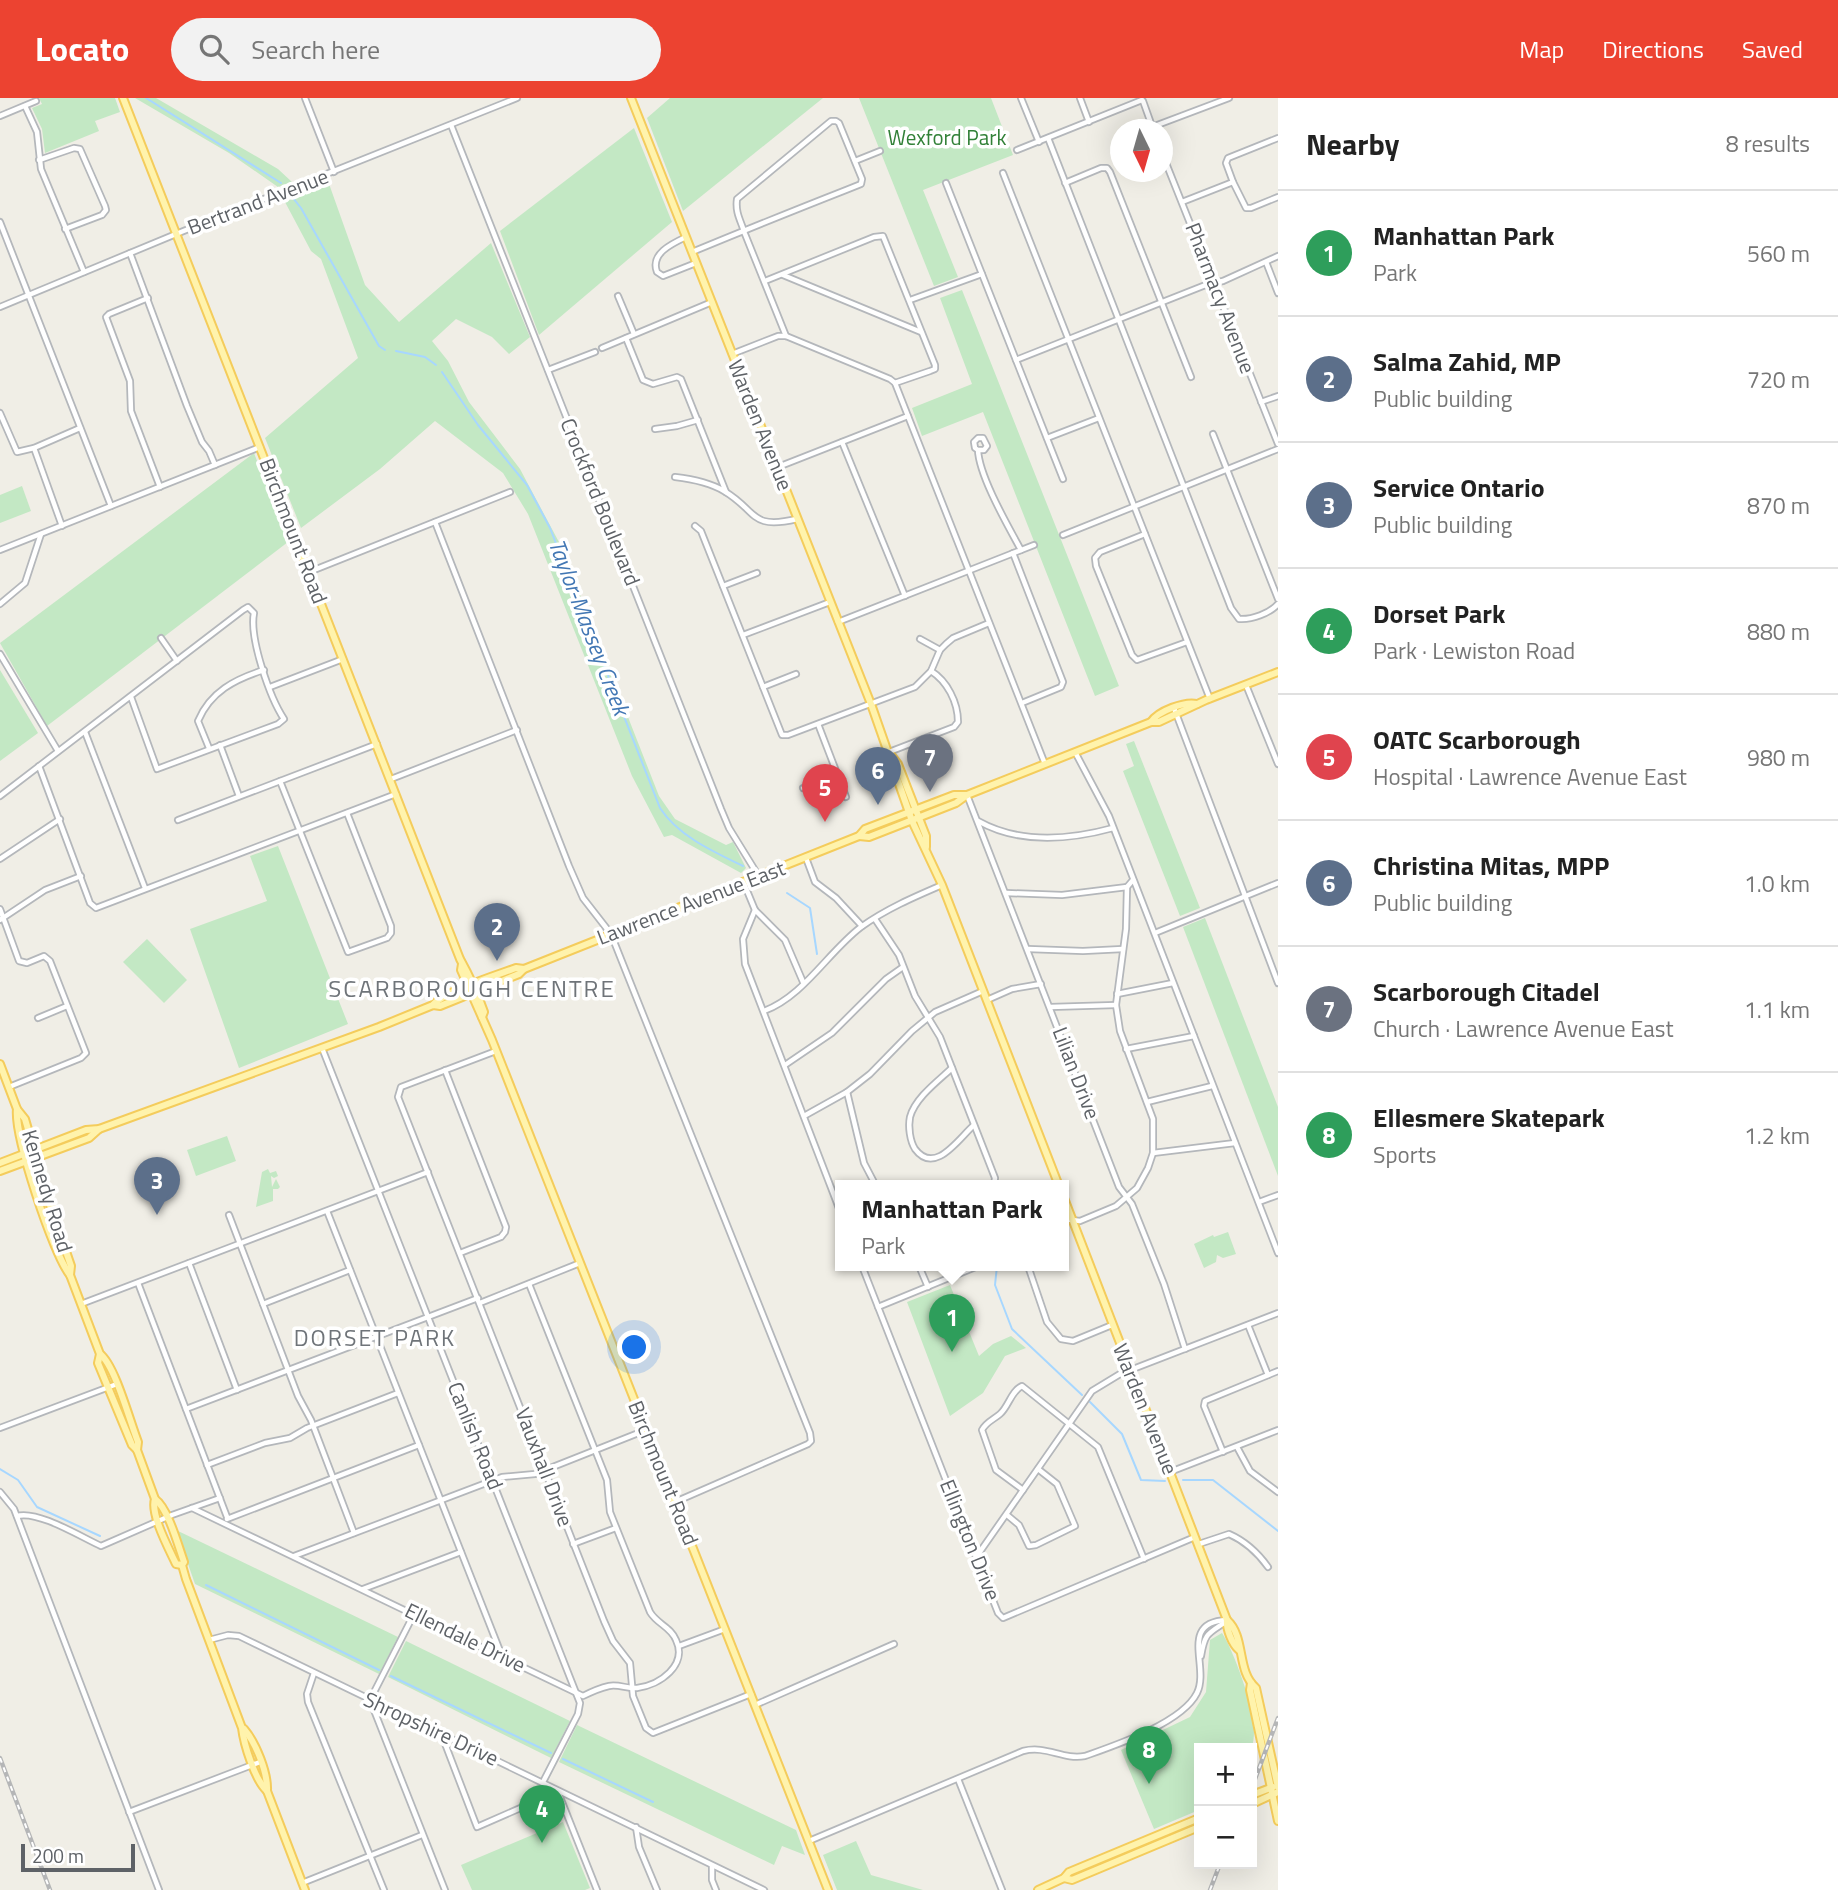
<!DOCTYPE html>
<meta charset="utf-8">
<style>
body{margin:0;font-family:"Titillium Web",sans-serif;background:#f2f2f2;color:#222}
.controls{position:absolute;right:21px;bottom:21px;display:grid;overflow:hidden;border-radius:0px;box-shadow:0 7px 28px #0002}
.controls button{width:63px;height:63px;display:grid;place-items:center;padding:0;border:0;border-bottom:2px solid #e0e0e0;background:#fff;color:#222;font:35px sans-serif}
.compass{position:absolute;left:1110px;top:21px;width:63px;height:63px;border-radius:50%;background:#fff;box-shadow:0 7px 28px #0002;rotate:175deg}
.scale{position:absolute;left:21px;bottom:18px;width:114px;box-sizing:border-box;padding-left:7px;border:4px solid #5e6267;border-top:0;font-size:19px;line-height:24px;white-space:nowrap;color:#5e6267;-webkit-text-stroke:5px #fff;paint-order:stroke}
.you{position:absolute;left:635px;top:1250px;width:24px;height:24px;margin:-18px;border:5px solid #fff;border-radius:50%;background:#1a73e8;box-shadow:0 0 0 10px #1a73e833}
.badge{display:grid;place-items:center;width:46px;height:46px;border-radius:50%;background:#ec4331;color:#fff;font-size:23px;font-weight:700}
.pin{position:absolute;translate:-50% -58px;filter:drop-shadow(0 2px 4px #0008)}
.pin::after{content:'';position:absolute;top:37px;width:24px;height:21px;background:inherit;clip-path:polygon(0 0,100% 0,50% 100%)}
.popup{position:absolute;left:835px;top:1082px;width:234px;height:91px;box-sizing:border-box;display:grid;place-content:center;border-radius:0px;background:#fff;filter:drop-shadow(0 2px 5px #0005);font-size:23px;white-space:nowrap;color:#767676}
.popup b{font-size:26px;color:#222}
.popup::after{content:'';position:absolute;left:50%;top:100%;margin-left:-14px;border:14px solid transparent;border-top-color:#fff}
.list{margin:0;padding:0;list-style:none}
h2{display:flex;justify-content:space-between;align-items:center;height:91px;margin:0;padding:0 28px;font-size:30px}
h2 small{font-size:23px;font-weight:400;color:#767676}
.list li{display:grid;grid-template-columns:46px 1fr auto;gap:21px;align-items:center;box-sizing:border-box;height:126px;padding:0 28px;border-top:2px solid #e0e0e0}
.list b{display:block;font-size:26px;white-space:nowrap}
.list p{margin:0;font-size:23px;white-space:nowrap;color:#767676}
.list em{font-size:23px;font-style:normal;color:#767676}
.icon{flex:none;width:38px;height:38px;fill:none;stroke:currentColor;stroke-width:2;stroke-linecap:round;stroke-linejoin:round}
.map{position:relative;flex:none;width:1278px;height:1792px;overflow:hidden}
header{display:flex;align-items:center;gap:42px;box-sizing:border-box;height:98px;padding:0 35px;background:#ec4331;color:#fff}
header strong{font-size:33px}
nav{display:flex;gap:38px;margin-inline-start:auto;font-size:24px}
.search{width:490px;height:63px;background:#f2f2f2;display:flex;align-items:center;gap:18px;box-sizing:border-box;padding:0 24px;border-radius:38px;color:#767676;font-size:26px}
main{display:flex}
aside{flex:1;background:#fff}
.map>svg:first-child{display:block}
.green{fill:#c3e8c4}
.lines{fill:none;stroke-linecap:round;stroke-linejoin:round}
.stream{stroke:#a7d7ff;stroke-width:2}
.minor-casing{stroke:#b4b7bb;stroke-width:8}
.major-casing{stroke:#f4cc5c;stroke-width:10}
.minor{stroke:#fff;stroke-width:4.5}
.major{stroke:#fff3ac;stroke-width:6}
.rail-casing{stroke:#b5b6b7;stroke-width:4.5}
.rail{stroke:#fff;stroke-width:2;stroke-dasharray:5;stroke-linecap:butt}
.labels{text-anchor:middle;stroke-width:7;stroke-linejoin:round;paint-order:stroke}
.park-label{font-size:21px;fill:#328138;stroke:#fff}
.street-label{font-size:21px;fill:#5e6267;stroke:#fff}
.water-label{font-size:23px;font-style:italic;fill:#4277b4;stroke:#fff}
.neighbourhood-label{font-size:23px;letter-spacing:2px;fill:#6f7479;stroke:#fff}
.quarter-label{font-size:24px;letter-spacing:2px;fill:#6f7479;stroke:#fff}
</style>
<header>
<strong>Locato</strong>
<div class="search"><svg class="icon" aria-label="search" viewBox="0 0 24 24"><circle cx="10" cy="10" r="6"/><path d="M15 15l6 6"/></svg>Search here</div>
<nav><a>Map</a><a>Directions</a><a>Saved</a></nav>
</header>
<main>
<div class="map">
<svg width="1278" height="1792" viewBox="0 0 1278 1792">
<rect width="100%" height="100%" fill="#f0eee6"/>
<!-- green -->
<g class="green">
<polygon points="39,0 115,0 120,14 95,23 99,33 45,55 42,31 32,10 42,6"/>
<polygon points="135,0 156,0 278,71 292,84 278,89 229,55"/>
<polygon points="670,0 823,0 683,113 647,20"/>
<polygon points="859,0 991,0 1013,57 923,92 958,179 934,188"/>
<polygon points="634,30 672,124 539,237 500,133"/>
<polygon points="328,83 365,187 399,224 491,145 530,239 509,256 492,239 456,221 432,243 448,263 469,304 520,371 560,446 659,698 675,721 726,747 733,744 746,770 741,775 672,737 664,739 632,678 528,416 503,375 435,323 380,371 301,430 265,340 358,260 321,161 311,153 285,104"/>
<polygon points="962,192 1119,588 1095,598 983,314 922,338 912,310 972,286 940,200"/>
<polygon points="254,355 288,444 47,628 0,545"/>
<polygon points="22,388 31,413 0,425 0,397"/>
<polygon points="0,572 38,635 0,663"/>
<polygon points="1134,643 1200,810 1180,818 1123,673 1134,668 1126,646"/>
<polygon points="278,748 348,926 239,970 190,831 267,803 250,758"/>
<polygon points="1205,820 1278,1009 1278,1078 1183,829"/>
<polygon points="147,841 187,882 164,905 123,864"/>
<polygon points="227,1038 236,1063 196,1078 187,1052"/>
<polygon points="268,1071 270,1075 276,1073 278,1078 274,1080 271,1078 272,1089 276,1081 280,1089 278,1091 273,1091 273,1103 256,1109 262,1074"/>
<polygon points="1228,1134 1236,1156 1223,1160 1217,1157 1216,1164 1204,1170 1194,1146 1213,1137 1214,1139"/>
<polygon points="950,1187 979,1258 993,1246 1011,1238 1026,1250 1005,1258 983,1295 950,1318 907,1204"/>
<polygon points="176,1432 398,1539 379,1576 195,1486"/>
<path d="M1222,1535c12,18 33,77 32,99 0,5 -1,11 -2,16h-53v62l-45,19 -33,-79 69,-33 16,-25 4,-52z"/>
<polygon points="406,1543 570,1623 551,1660 388,1579"/>
<polygon points="577,1627 796,1732 805,1757 782,1748 774,1767 559,1664"/>
<polygon points="563,1724 590,1790 585,1792 472,1792 461,1767"/>
<polygon points="856,1743 871,1777 923,1792 837,1792 823,1757"/>
</g>
<g class="lines">
<!-- stream -->
<g class="stream">
<polyline points="146,0 281,85"/>
<polyline points="293,100 301,110 379,248 385,252"/>
<polyline points="396,253 425,259 436,267"/>
<path d="M442,274l36,53 49,60 23,43 110,280c18,28 54,44 83,58"/>
<polyline points="787,795 810,810 817,856"/>
<polyline points="997,1168 995,1187 1012,1231 1082,1297"/>
<polyline points="1090,1304 1122,1336 1141,1382 1165,1383"/>
<polyline points="0,1371 18,1382 37,1409 100,1438"/>
<polyline points="1183,1382 1213,1382 1278,1433"/>
<polyline points="206,1487 379,1572"/>
<polyline points="391,1578 551,1655"/>
<polyline points="563,1661 653,1704"/>
</g>
<defs>
<g id="minor">
<polyline points="305,0 334,74"/>
<polyline points="1021,0 1039,44"/>
<polyline points="1080,0 1089,24"/>
<polyline points="1143,3 1153,31"/>
<polyline points="25,8 37,34 41,71 84,174"/>
<polyline points="0,18 36,3"/>
<polyline points="451,27 721,711 729,730 758,777"/>
<polyline points="1152,29 1229,0"/>
<path d="M1048,40l183,470 8,11c13,1 31,-6 39,-15"/>
<polyline points="1017,52 1142,2"/>
<polyline points="1162,55 1278,346"/>
<polyline points="39,62 74,50 80,51 105,108 106,112 102,117 65,131"/>
<polyline points="855,63 880,53"/>
<polyline points="1003,75 1210,601"/>
<polyline points="1233,84 1246,110 1251,110 1278,99"/>
<polyline points="946,85 1063,381"/>
<polyline points="1065,85 1101,70 1107,70 1110,74 1191,279"/>
<polyline points="1182,104 1233,84 1226,65 1228,60 1278,40"/>
<polyline points="0,124 111,408"/>
<path d="M686,139c-15,7 -36,17 -29,35l6,4 33,-13"/>
<path d="M692,154c51,-21 103,-42 154,-62l15,-6 1,-5 -23,-56 -3,-2h-5l-94,78c-2,14 4,22 8,35l41,102"/>
<polyline points="130,155 187,308 202,344 209,353 215,367"/>
<polyline points="1266,164 1278,195"/>
<polyline points="783,177 921,234"/>
<polyline points="765,183 874,139 883,138 935,267 935,271 930,273 895,285"/>
<polyline points="618,198 634,236"/>
<polyline points="148,200 109,216 106,219 130,283 131,313 160,389"/>
<polyline points="910,202 982,176"/>
<polyline points="0,209 176,136 517,0"/>
<polyline points="626,240 643,282 653,286 677,279 681,281 726,394"/>
<polyline points="602,250 712,204"/>
<polyline points="732,256 778,238 786,238 890,281 895,285 1045,666"/>
<polyline points="1016,262 1208,186 1223,183 1278,158"/>
<polyline points="548,272 595,254"/>
<polyline points="1261,304 1278,298"/>
<polyline points="0,315 17,354 34,350 80,330"/>
<polyline points="655,331 677,328 698,322"/>
<polyline points="1213,336 1278,501"/>
<polyline points="1047,340 1099,320"/>
<polyline points="842,344 905,498"/>
<polyline points="34,350 62,428"/>
<path d="M978,352h6l3,-4 -4,-8h-5l-4,4 1,6 3,2c1,26 30,76 43,100"/>
<polyline points="778,369 908,318"/>
<path d="M675,379c17,2 34,5 49,14 34,20 25,39 73,28"/>
<polyline points="435,424 569,768 583,800 611,836 810,1335 811,1343 808,1346 675,1404"/>
<polyline points="695,428 701,433 782,637 788,637 915,589 931,573 940,552 946,546 953,540 989,525"/>
<polyline points="1145,436 1100,454 1095,460 1096,468 1132,557 1137,562 1187,544"/>
<polyline points="1063,437 1278,351"/>
<polyline points="0,452 260,349"/>
<polyline points="1013,455 1063,584 1061,589 1022,605"/>
<polyline points="309,474 510,394"/>
<polyline points="723,488 757,475"/>
<polyline points="0,506 25,485 41,436"/>
<polyline points="838,524 1034,447"/>
<polyline points="743,537 830,504"/>
<polyline points="161,540 177,563"/>
<polyline points="920,541 940,552"/>
<polyline points="0,556 58,653"/>
<polyline points="1246,587 1278,666"/>
<polyline points="270,589 343,561"/>
<polyline points="763,589 796,576"/>
<polyline points="1174,610 1278,885"/>
<polyline points="818,626 846,699"/>
<polyline points="85,634 145,790"/>
<polyline points="220,647 239,698"/>
<path d="M209,650l-11,-27c12,-29 37,-42 66,-51"/>
<path d="M889,654l65,-25 4,-5c0,-20 -11,-41 -27,-51"/>
<polyline points="1075,654 1109,718 1278,1155"/>
<polyline points="39,668 90,805 96,810 396,696"/>
<polyline points="391,681 517,632"/>
<polyline points="280,683 348,854 387,840 391,835 391,828 347,715"/>
<polyline points="803,690 837,677"/>
<polyline points="967,697 1119,1089 1132,1106 1164,1186 1185,1251"/>
<path d="M0,698l243,-186 5,-3 6,6c-5,25 16,85 30,106l-6,5 -121,45 -26,-72"/>
<polyline points="178,722 377,646"/>
<path d="M978,723c41,23 91,19 135,7"/>
<polyline points="806,760 815,784 836,800 862,828"/>
<polyline points="0,761 60,721"/>
<polyline points="743,783 755,812 785,842 803,884"/>
<polyline points="1006,795 1062,797 1127,789"/>
<polyline points="0,811 19,863 27,865 44,858 50,863 86,955 81,960 9,989"/>
<polyline points="755,812 743,841 745,866 840,1113"/>
<polyline points="875,821 899,857 915,898 940,939 995,1080 994,1088"/>
<polyline points="0,822 45,792 81,778"/>
<polyline points="1155,835 1278,785"/>
<polyline points="1028,851 1083,853 1123,851"/>
<polyline points="1117,896 1173,885"/>
<polyline points="987,902 1012,891 1041,886"/>
<polyline points="1050,909 1116,907"/>
<path d="M764,913c40,-15 64,-59 97,-84 25,-18 53,-30 81,-42"/>
<polyline points="38,920 67,908"/>
<polyline points="322,950 580,1605 578,1616 543,1684"/>
<polyline points="1126,951 1194,938"/>
<polyline points="496,953 401,989 398,999 604,1523 613,1543 630,1565 633,1598 646,1630 653,1635 751,1596"/>
<polyline points="785,967 832,935 886,881 903,869"/>
<path d="M952,970c-14,13 -37,30 -42,49 -2,10 0,24 5,32 20,27 44,-11 59,-24"/>
<polyline points="445,972 506,1129 505,1134 501,1139 460,1155"/>
<polyline points="847,994 864,1065 876,1088"/>
<polyline points="1147,1004 1212,988"/>
<polyline points="804,1018 847,994 870,976 912,933 935,914 983,893"/>
<polyline points="1153,1055 1235,1045"/>
<polyline points="1259,1104 1278,1097"/>
<polyline points="327,1113 502,1558"/>
<polyline points="229,1117 298,1298 311,1322 354,1435"/>
<polyline points="1064,1121 1080,1123 1116,1108 1137,1090 1148,1070 1153,1055 1153,1021 1120,933 1116,907 1126,831 1127,789 1133,782"/>
<polyline points="189,1165 237,1292"/>
<polyline points="862,1168 998,1515 1003,1520 1195,1439"/>
<polyline points="919,1168 928,1189"/>
<polyline points="1028,1168 1047,1224 1061,1241 1073,1243 1112,1227"/>
<polyline points="138,1185 227,1419"/>
<polyline points="480,1205 580,1165"/>
<polyline points="81,1206 428,1074"/>
<polyline points="263,1206 350,1172"/>
<polyline points="878,1209 978,1168"/>
<polyline points="1248,1227 1268,1277"/>
<polyline points="186,1311 478,1200"/>
<polyline points="0,1330 117,1286"/>
<polyline points="1237,1349 1250,1373 1278,1394"/>
<polyline points="1223,1354 1204,1308 1205,1303 1278,1273"/>
<polyline points="207,1367 265,1345 290,1340 307,1330 398,1295"/>
<polyline points="1170,1374 1278,1332"/>
<path d="M1023,1392l-27,-20 -14,-40c4,-8 11,-10 18,-16 9,-8 11,-23 22,-28l76,61 46,112"/>
<polyline points="0,1394 14,1411 159,1792"/>
<path d="M192,1410l391,188c8,-4 17,-8 26,-10 9,-2 19,3 28,2 23,-3 51,-23 39,-48 -5,-13 -19,-16 -26,-28l-40,-100 -3,-32 -78,-196"/>
<polyline points="1007,1417 1019,1427 1029,1448 1036,1447 1075,1428 1057,1386 1038,1371"/>
<path d="M17,1418c21,-6 64,21 84,30l71,-31 48,-17"/>
<polyline points="227,1421 419,1347"/>
<polyline points="573,1446 616,1430"/>
<path d="M1199,1446l30,-10c16,7 29,19 39,33"/>
<polyline points="294,1458 502,1379 535,1376 646,1332"/>
<polyline points="977,1458 1092,1293 1120,1276 1278,1215"/>
<polyline points="363,1491 461,1454"/>
<polyline points="414,1516 370,1602 445,1792"/>
<polyline points="209,1542 228,1537 239,1538 764,1792"/>
<polyline points="679,1548 725,1531"/>
<path d="M1201,1558c4,-24 7,-22 26,-35"/>
<polyline points="314,1575 307,1596 308,1604 384,1792"/>
<polyline points="755,1607 894,1546"/>
<polyline points="445,1639 444,1643 477,1729 557,1694"/>
<polyline points="958,1681 1002,1792"/>
<polyline points="558,1694 597,1792"/>
<polyline points="129,1714 260,1664"/>
<polyline points="636,1729 639,1749 657,1792"/>
<path d="M809,1743l214,-90c24,-6 39,9 62,5 31,-11 97,-33 112,-63 13,-26 -19,-71 30,-73"/>
<polyline points="712,1768 712,1782 716,1792"/>
<polyline points="302,1785 422,1737"/>
</g>
<g id="major">
<path d="M123,0l337,861c10,18 17,33 24,53l-2,5"/>
<polyline points="631,0 871,606 912,723 942,787 1059,1088"/>
<path d="M1151,624c7,-11 34,-21 46,-18"/>
<polyline points="891,657 898,666 926,738 926,749"/>
<polyline points="859,738 869,739 956,705 967,697 1151,624 1159,624 1206,602 1278,574"/>
<polyline points="462,866 461,872 492,942 828,1792"/>
<path d="M433,907c10,-13 64,-30 83,-37l8,1"/>
<polyline points="0,966 17,1011 25,1021 50,1107 71,1168 70,1177"/>
<path d="M17,1011c-3,27 36,145 53,166l30,79 -2,9 34,82 5,5 18,49c13,9 23,46 29,63l-2,3 4,14 56,149c2,17 13,52 25,63"/>
<polyline points="0,1065 86,1032 99,1031 379,929 433,907 440,908 519,876 524,871 859,738 865,731 954,697 967,697"/>
<polyline points="0,1073 89,1040 99,1031"/>
<path d="M1064,1100l163,422c-1,9 5,24 12,30"/>
<path d="M100,1256c15,11 30,68 38,88l-1,8"/>
<path d="M155,1401c-5,15 14,50 21,65l6,1"/>
<path d="M1227,1522c19,17 9,51 29,68l22,99"/>
<polyline points="1251,1585 1250,1592 1278,1723"/>
<path d="M244,1631c12,14 24,44 23,62l38,99"/>
<polyline points="1252,1697 1273,1689"/>
<polyline points="1252,1706 1278,1694"/>
<polyline points="1064,1780 1072,1782 1199,1729"/>
<polyline points="1038,1792 1064,1780 1069,1774 1199,1720"/>
</g>
</defs>
<!-- minor casing -->
<use href="#minor" class="minor-casing"/>
<!-- major casing -->
<use href="#major" class="major-casing"/>
<!-- minor -->
<use href="#minor" class="minor"/>
<!-- major -->
<use href="#major" class="major"/>
<defs>
<g id="rail">
<polyline points="0,1660 50,1792"/>
<polyline points="1252,1689 1278,1620"/>
<polyline points="1210,1792 1220,1766"/>
</g>
</defs>
<!-- rail casing -->
<use href="#rail" class="rail-casing"/>
<!-- rail -->
<use href="#rail" class="rail"/>
</g>
<g class="labels">
<!-- park labels -->
<g class="park-label">
<text x="947" y="47">Wexford Park</text>
</g>
<!-- street labels -->
<g class="street-label">
<text transform="translate(258 104) rotate(-21)" y="7">Bertrand Avenue</text>
<text transform="translate(1220 200) rotate(69)" y="7">Pharmacy Avenue</text>
<text transform="translate(760 327) rotate(68)" y="7">Warden Avenue</text>
<text transform="translate(600 404) rotate(68)" y="7">Crockford Boulevard</text>
<text transform="translate(293 433) rotate(69)" y="7">Birchmount Road</text>
<text transform="translate(691 805) rotate(-21)" y="7">Lawrence Avenue East</text>
<text transform="translate(1076 975) rotate(69)" y="7">Lilian Drive</text>
<text transform="translate(47 1093) rotate(73)" y="7">Kennedy Road</text>
<text transform="translate(1145 1311) rotate(68)" y="7">Warden Avenue</text>
<text transform="translate(475 1338) rotate(68)" y="7">Canlish Road</text>
<text transform="translate(544 1369) rotate(69)" y="7">Vauxhall Drive</text>
<text transform="translate(663 1375) rotate(68)" y="7">Birchmount Road</text>
<text transform="translate(970 1442) rotate(68)" y="7">Ellington Drive</text>
<text transform="translate(465 1540) rotate(26)" y="7">Ellendale Drive</text>
<text transform="translate(431 1631) rotate(25)" y="7">Shropshire Drive</text>
</g>
<!-- water labels -->
<g class="water-label">
<text transform="translate(589 529) rotate(69)" y="8">Taylor-Massey Creek</text>
</g>
<!-- neighbourhood labels -->
<g class="neighbourhood-label">
<text x="375" y="1248">DORSET PARK</text>
</g>
<!-- quarter labels -->
<g class="quarter-label">
<text x="472" y="899">SCARBOROUGH CENTRE</text>
</g>
</g>
</svg>
<div class="controls">
<button>+</button>
<button>−</button>
</div>
<svg class="compass" viewBox="-18 -18 36 36"><path d="M0-13l5 13h-10z" fill="#e53935"/><path d="M0 13l5-13h-10z" fill="#767676"/></svg>
<div class="scale">200 m</div>
<div class="you"></div>
<div class="pin badge" style="left:952px;top:1254px;background:#2e9e5b">1</div>
<div class="popup"><b>Manhattan Park</b>Park</div>
<div class="pin badge" style="left:497px;top:863px;background:#5c6f8a">2</div>
<div class="pin badge" style="left:157px;top:1117px;background:#5c6f8a">3</div>
<div class="pin badge" style="left:542px;top:1745px;background:#2e9e5b">4</div>
<div class="pin badge" style="left:825px;top:724px;background:#e0444e">5</div>
<div class="pin badge" style="left:878px;top:707px;background:#5c6f8a">6</div>
<div class="pin badge" style="left:930px;top:694px;background:#6b7280">7</div>
<div class="pin badge" style="left:1149px;top:1686px;background:#2e9e5b">8</div>
</div>
<aside>
<h2>Nearby<small>8 results</small></h2>
<ul class="list">
<li><span class="badge" style="background:#2e9e5b">1</span><div><b>Manhattan Park</b><p>Park</p></div><em>560 m</em></li>
<li><span class="badge" style="background:#5c6f8a">2</span><div><b>Salma Zahid, MP</b><p>Public building</p></div><em>720 m</em></li>
<li><span class="badge" style="background:#5c6f8a">3</span><div><b>Service Ontario</b><p>Public building</p></div><em>870 m</em></li>
<li><span class="badge" style="background:#2e9e5b">4</span><div><b>Dorset Park</b><p>Park · Lewiston Road</p></div><em>880 m</em></li>
<li><span class="badge" style="background:#e0444e">5</span><div><b>OATC Scarborough</b><p>Hospital · Lawrence Avenue East</p></div><em>980 m</em></li>
<li><span class="badge" style="background:#5c6f8a">6</span><div><b>Christina Mitas, MPP</b><p>Public building</p></div><em>1.0 km</em></li>
<li><span class="badge" style="background:#6b7280">7</span><div><b>Scarborough Citadel</b><p>Church · Lawrence Avenue East</p></div><em>1.1 km</em></li>
<li><span class="badge" style="background:#2e9e5b">8</span><div><b>Ellesmere Skatepark</b><p>Sports</p></div><em>1.2 km</em></li>
</ul>
</aside>
</main>
